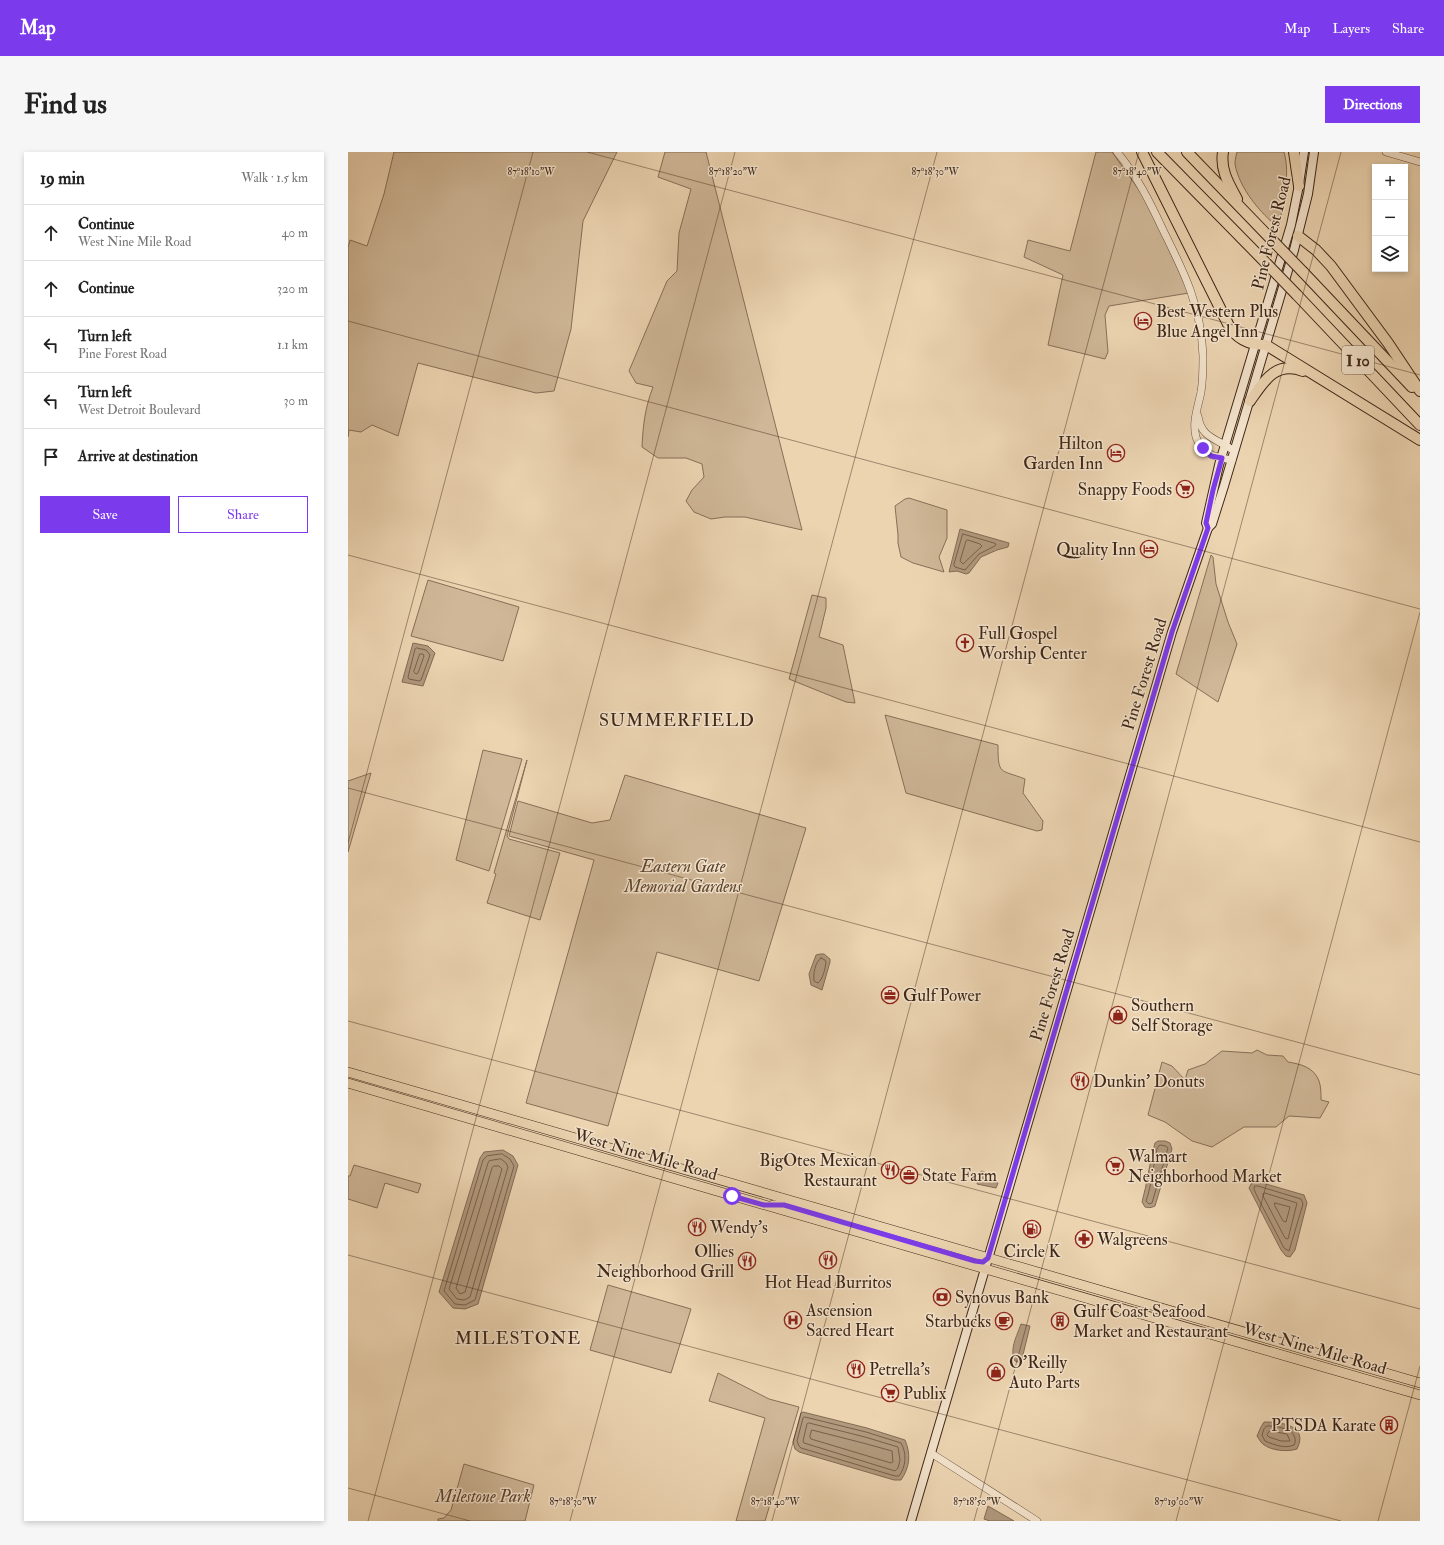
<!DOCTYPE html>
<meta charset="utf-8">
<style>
body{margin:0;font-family:"IM FELL Double Pica",serif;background:#f6f6f6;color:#222}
.controls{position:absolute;right:12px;top:12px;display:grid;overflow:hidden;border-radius:0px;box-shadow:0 2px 6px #0003}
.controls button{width:36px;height:36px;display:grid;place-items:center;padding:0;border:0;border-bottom:1px solid #e0e0e0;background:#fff;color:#222;font:20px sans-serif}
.stop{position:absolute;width:12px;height:12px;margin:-9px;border:3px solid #7c3aed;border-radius:50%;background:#fff}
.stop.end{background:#7c3aed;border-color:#fff;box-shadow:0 1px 4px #0008}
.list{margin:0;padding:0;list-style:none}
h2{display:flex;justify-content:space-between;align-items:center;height:52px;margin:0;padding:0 16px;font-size:17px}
h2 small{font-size:13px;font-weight:400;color:#767676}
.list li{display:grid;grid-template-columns:26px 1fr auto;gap:12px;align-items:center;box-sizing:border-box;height:56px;padding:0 16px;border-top:1px solid #e0e0e0}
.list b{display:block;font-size:15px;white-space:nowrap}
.list p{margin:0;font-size:13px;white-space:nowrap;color:#767676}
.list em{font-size:13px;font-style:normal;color:#767676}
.actions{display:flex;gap:8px;padding:12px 16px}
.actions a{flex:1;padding:9px 0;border:1px solid #7c3aed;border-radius:0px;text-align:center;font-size:14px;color:#7c3aed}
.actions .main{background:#7c3aed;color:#fff}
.icon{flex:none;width:22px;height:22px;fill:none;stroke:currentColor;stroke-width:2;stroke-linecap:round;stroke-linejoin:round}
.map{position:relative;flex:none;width:1072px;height:1369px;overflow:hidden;border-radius:0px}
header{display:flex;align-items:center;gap:24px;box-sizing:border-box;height:56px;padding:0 20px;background:#7c3aed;color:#fff}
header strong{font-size:19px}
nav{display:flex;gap:22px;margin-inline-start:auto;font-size:14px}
.intro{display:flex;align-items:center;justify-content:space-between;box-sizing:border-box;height:96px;padding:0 24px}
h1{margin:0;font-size:28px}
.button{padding:10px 18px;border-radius:0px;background:#7c3aed;color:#fff;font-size:14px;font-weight:700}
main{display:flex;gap:24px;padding:0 24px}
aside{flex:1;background:#fff;border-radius:0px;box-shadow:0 2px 6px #0003}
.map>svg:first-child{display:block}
.green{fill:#cfb797;stroke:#876f58}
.water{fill:#b1997d;stroke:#836b55}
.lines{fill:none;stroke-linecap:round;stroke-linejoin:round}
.shore{stroke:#78604a;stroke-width:1}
.tertiary-casing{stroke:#6a523e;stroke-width:8}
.secondary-casing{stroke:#3f2718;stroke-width:10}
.primary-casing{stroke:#3f2718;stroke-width:10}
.motorway-casing{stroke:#3f2718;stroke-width:12}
.tertiary{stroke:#f3e3cc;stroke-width:7}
.secondary{stroke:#f3e3cc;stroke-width:8}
.primary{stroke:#ecd4b1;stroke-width:9}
.motorway{stroke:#ecd4b1;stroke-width:10}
.motorway-bridge-casing{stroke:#3f2718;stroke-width:12;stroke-linecap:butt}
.motorway-bridge{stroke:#ecd4b1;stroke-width:10}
.route{stroke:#7c3aed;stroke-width:5}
.ticks{fill:none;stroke:#3f2718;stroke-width:1;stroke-opacity:0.45}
.labels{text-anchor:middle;stroke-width:3;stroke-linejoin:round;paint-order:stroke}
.shield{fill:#f3e3cc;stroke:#755f4e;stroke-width:1}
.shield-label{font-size:16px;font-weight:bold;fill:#3f2718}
.street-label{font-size:17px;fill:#3f2718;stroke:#f3e3cc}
.poi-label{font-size:17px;fill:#3f2718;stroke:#f3e3cc;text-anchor:start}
.park-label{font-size:17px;font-style:italic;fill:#5c4431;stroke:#f3e3cc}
.neighbourhood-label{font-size:18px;letter-spacing:1px;fill:#3f2718;stroke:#f3e3cc}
.ticks-label{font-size:10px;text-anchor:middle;fill:#3f2718;stroke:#f3e3cc;stroke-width:3;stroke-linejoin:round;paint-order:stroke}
</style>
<header>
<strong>Map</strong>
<nav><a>Map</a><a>Layers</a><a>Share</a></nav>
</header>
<div class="intro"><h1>Find us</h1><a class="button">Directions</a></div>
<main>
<aside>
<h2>19 min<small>Walk · 1.5 km</small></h2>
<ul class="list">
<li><svg class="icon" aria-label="ahead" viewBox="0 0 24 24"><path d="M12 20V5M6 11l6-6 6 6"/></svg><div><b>Continue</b><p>West Nine Mile Road</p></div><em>40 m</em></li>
<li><svg class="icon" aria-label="ahead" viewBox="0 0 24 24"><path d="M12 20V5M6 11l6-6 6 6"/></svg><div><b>Continue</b></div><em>320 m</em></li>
<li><svg class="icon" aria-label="left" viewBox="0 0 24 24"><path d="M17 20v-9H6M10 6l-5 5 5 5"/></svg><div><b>Turn left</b><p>Pine Forest Road</p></div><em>1.1 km</em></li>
<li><svg class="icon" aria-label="left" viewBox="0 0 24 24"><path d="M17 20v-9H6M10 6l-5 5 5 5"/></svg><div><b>Turn left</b><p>West Detroit Boulevard</p></div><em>30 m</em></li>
<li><svg class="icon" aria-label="arrive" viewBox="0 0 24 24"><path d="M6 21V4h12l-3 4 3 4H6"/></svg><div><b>Arrive at destination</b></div></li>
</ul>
<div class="actions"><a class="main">Save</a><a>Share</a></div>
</aside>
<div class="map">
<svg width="1072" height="1369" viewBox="0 0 1072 1369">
<rect width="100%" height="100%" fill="#ecd4b1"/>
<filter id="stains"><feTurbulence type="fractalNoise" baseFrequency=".005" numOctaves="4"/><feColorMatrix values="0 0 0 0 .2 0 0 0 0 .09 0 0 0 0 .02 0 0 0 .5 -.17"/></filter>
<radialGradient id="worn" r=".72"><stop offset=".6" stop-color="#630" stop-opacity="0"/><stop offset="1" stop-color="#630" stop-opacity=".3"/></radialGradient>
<!-- green -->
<g class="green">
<polygon points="46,0 269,0 235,69 223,177 206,239 188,241 70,211 50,284 24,273 13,280 1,278 0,285 0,95 2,88 19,94 36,42"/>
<path d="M317,0h41l96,378 -57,-13h-20l-14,2 -17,-7 -8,-11 6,-11 12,-13 -2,-13 -16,-6h-28l-16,-11c1,-22 3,-39 11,-60l-17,-4 -7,-12 38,-90 10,-10 2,-38 12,-44 -33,-12z"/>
<polygon points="748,0 764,0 798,48 841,141 761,154 757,163 760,200 757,207 700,193 715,123 676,105 680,88 722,99"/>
<path d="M889,0h47c7,24 -2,51 -5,76 -18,-14 -40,-40 -44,-64 0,-4 1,-8 2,-12z"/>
<polygon points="561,346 599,358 599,386 591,405 596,420 565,411 553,405 550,391 550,383 547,354 557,347"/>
<polygon points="863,403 865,405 868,432 880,470 889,492 870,550 828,522"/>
<polygon points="80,428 171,455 155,509 63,484"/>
<polygon points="464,443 478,446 478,456 471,485 495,493 507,551 498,550 441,527"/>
<path d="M537,563l113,30c0,31 2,24 27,34l-2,14 20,28 -1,9 -5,1 -131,-38z"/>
<polygon points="135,598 174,607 141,719 108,708"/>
<polygon points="179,608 159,684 161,687 212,701 192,768 139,751 148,722 146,721"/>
<polygon points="23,621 0,700 0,629"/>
<polygon points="277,623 458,676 411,829 309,800 260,974 178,951 246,708 161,684 170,649 244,671 262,668"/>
<path d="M909,898l10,5 16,1 5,6c12,2 26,5 31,19 2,5 2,13 2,19l8,2 -9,16 -31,-2 -13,11h-32l-32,20 -20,-6 -27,-19 -17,-7 14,-53 10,4 13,14 3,-10 17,-6 17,-13 30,2z"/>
<polygon points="6,1013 73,1032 70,1041 37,1031 29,1056 0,1047 0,1024 2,1024"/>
<polygon points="260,1133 343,1157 323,1221 242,1198"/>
<polygon points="370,1221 421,1247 451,1255 417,1369 388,1369 417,1266 361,1249"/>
<polygon points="116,1312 186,1333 177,1369 90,1369 90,1367 96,1366 103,1358"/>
</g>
<!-- water -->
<g class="water">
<polygon points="612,377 661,391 660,395 649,398 633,405 621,421 618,422 609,419 601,420"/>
<polygon points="65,491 80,494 87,501 75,534 54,530"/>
<polygon points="472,802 476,802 482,807 482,810 474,838 463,833 461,822 468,803"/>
<path d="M810,989h7l5,2 2,6 -17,57c-4,2 -6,2 -10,1l-3,-5c5,-18 7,-36 12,-55l1,-4z"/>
<polygon points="155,998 165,1004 170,1013 130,1152 117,1157 105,1156 91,1140 132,1006 136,1000"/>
<polygon points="634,1019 638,1021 640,1028 650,1031 648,1036 629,1032 632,1020"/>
<polygon points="906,1030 911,1030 956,1043 959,1051 947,1098 942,1105 938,1104 933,1098 901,1036 903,1032"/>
<path d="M673,1172l9,2 -9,37 -6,-2c-6,-12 2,-25 6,-37z"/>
<path d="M455,1260l64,16 38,12c6,14 5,27 -4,40h-7l-95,-28 -4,-3 -2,-7 8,-29z"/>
<path d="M916,1270c17,0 45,3 33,27 -9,3 -26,2 -34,-5 -2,-1 -4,-5 -6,-8l4,-9z"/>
<polygon points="640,1354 666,1369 642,1369 636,1367"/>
</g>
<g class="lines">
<!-- shore -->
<g class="shore">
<polygon points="615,382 646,391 648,392 647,394 631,402 617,418 607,415 606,413"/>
<polygon points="620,388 632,392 634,394 615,412 612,409 618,389"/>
<polygon points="69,496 78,498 82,503 73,528 71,529 61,527 60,525 67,497"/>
<polygon points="72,502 75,502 76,504 70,521 68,522 66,520"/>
<path d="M473,806l4,2 1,2c-1,7 -3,17 -8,21l-4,-2c-1,-7 1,-19 7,-23z"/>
<path d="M812,993l6,1 2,2 -16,55 -3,1 -3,-3c6,-17 7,-35 11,-52z"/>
<polygon points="154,1002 162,1007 166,1014 127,1148 117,1153 107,1152 96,1139 135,1008 139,1004"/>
<polygon points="153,1007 158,1011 160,1015 122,1145 116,1148 109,1147 101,1137 140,1011 141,1009"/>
<polygon points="146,1014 151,1014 154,1017 117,1140 112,1142 108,1136 144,1016"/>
<polygon points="907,1034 910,1034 953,1047 955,1052 941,1099 936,1096 909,1044 906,1037"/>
<polygon points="917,1041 949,1051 940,1087 937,1086 915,1044 915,1042"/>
<polygon points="927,1051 942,1055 938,1070 935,1069 927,1054"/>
<path d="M457,1265l61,15 35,11c6,10 5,24 -2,33h-4l-94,-28 -2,-2 -2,-5 6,-23z"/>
<polygon points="461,1271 517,1285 550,1295 552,1308 550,1316 547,1319 456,1291 455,1289 459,1272"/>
<path d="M919,1274h9l15,5c3,4 6,9 3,14 -9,4 -19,0 -29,-4l-3,-6 2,-6z"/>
<polygon points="464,1278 515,1291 544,1299 545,1310 543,1311 463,1287 462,1285"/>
<polygon points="922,1279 939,1282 942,1289 933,1289 921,1285 919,1283"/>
</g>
<defs>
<g id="tertiary">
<path d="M769,0c20,24 33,50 46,78 22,44 38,76 40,126 0,12 0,24 -2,36 -3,15 -9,30 -5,45 6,18 20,20 36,23"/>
<polyline points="1038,0 1072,10"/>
<path d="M850,264c3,23 21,23 36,35"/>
<polyline points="583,1301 689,1369"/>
</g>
<g id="secondary">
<polyline points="860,376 858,371 871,313 943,73 950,38 956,0"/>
<polyline points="563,1369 824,480 860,376 864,372 876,334 946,98 960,42 966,0"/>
</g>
<g id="primary">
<polyline points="0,920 1072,1231"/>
<path d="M0,931c357,105 715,209 1072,312"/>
<polyline points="425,1053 436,1053 467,1062"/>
</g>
<g id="motorway">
<path d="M794,0l86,172c8,15 22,21 38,21l154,95"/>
<polyline points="809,0 917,110"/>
<polyline points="839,0 923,87"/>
<path d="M875,0c-3,18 6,32 14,47"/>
<polyline points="946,0 951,34"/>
<polyline points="950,84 968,98 983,114 1040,191 1072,239"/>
<polyline points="955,120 1064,235"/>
<polyline points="949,143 1072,273"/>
<path d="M902,249c13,-19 26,-41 53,-30"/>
</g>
</defs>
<!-- tertiary casing -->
<use href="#tertiary" class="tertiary-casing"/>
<!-- secondary casing -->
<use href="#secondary" class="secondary-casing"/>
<!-- primary casing -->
<use href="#primary" class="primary-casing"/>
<!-- motorway casing -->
<use href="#motorway" class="motorway-casing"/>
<!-- tertiary -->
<use href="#tertiary" class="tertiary"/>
<!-- secondary -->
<use href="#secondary" class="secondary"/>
<!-- primary -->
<use href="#primary" class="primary"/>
<!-- motorway -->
<use href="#motorway" class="motorway"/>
<defs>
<g id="motorway-bridge">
<polyline points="923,87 955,120"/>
<polyline points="917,110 949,143"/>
</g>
</defs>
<!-- motorway-bridge casing -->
<use href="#motorway-bridge" class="motorway-bridge-casing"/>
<!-- motorway-bridge -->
<use href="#motorway-bridge" class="motorway-bridge"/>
</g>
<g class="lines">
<!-- route -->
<polyline class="route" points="384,1044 416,1053 436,1053 627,1109 635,1110 640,1106 824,480 860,376 858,371 865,338 874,306 863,304 855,296"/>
</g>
<!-- ticks -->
<path class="ticks" d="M239,0l833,223M0,169l1072,288M0,403l1072,287M0,636l1072,287M0,691l185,-691M0,869l1072,288M0,1103l993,266M0,1336l122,33M20,1369l367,-1369M222,1369l367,-1369M424,1369l367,-1369M626,1369l367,-1369M828,1369l244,-909M1030,1369l42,-155"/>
<!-- icons -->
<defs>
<symbol id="hotel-ring" viewBox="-11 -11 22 22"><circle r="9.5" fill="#f3e3cc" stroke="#8f2418" stroke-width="1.5"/><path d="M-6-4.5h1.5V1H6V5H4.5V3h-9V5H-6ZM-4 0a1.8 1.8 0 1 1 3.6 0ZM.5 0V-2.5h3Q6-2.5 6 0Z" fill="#8f2418"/></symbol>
<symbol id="supermarket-ring" viewBox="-11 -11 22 22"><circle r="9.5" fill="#f3e3cc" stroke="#8f2418" stroke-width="1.5"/><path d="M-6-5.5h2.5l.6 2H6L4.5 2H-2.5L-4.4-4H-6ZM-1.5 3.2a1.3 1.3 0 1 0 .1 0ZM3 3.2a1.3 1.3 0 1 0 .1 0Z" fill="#8f2418"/></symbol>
<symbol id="church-ring" viewBox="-11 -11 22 22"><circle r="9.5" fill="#f3e3cc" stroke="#8f2418" stroke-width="1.5"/><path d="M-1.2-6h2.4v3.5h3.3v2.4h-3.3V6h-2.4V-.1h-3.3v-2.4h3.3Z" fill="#8f2418"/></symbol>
<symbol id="office-ring" viewBox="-11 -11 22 22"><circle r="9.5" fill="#f3e3cc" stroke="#8f2418" stroke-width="1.5"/><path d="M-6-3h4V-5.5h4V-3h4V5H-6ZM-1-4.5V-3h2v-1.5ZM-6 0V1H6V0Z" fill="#8f2418"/></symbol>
<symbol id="shop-ring" viewBox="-11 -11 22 22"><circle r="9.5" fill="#f3e3cc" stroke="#8f2418" stroke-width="1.5"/><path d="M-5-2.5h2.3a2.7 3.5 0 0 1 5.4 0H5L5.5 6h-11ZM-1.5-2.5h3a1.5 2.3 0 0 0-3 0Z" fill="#8f2418"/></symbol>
<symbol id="restaurant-ring" viewBox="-11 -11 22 22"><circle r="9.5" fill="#f3e3cc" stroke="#8f2418" stroke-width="1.5"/><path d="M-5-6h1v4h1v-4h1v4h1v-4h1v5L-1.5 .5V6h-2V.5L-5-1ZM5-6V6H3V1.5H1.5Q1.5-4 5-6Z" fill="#8f2418"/></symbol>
<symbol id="fuel-ring" viewBox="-11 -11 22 22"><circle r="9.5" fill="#f3e3cc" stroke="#8f2418" stroke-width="1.5"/><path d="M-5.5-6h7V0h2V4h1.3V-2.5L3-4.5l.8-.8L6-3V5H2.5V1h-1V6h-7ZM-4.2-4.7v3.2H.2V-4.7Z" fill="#8f2418"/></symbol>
<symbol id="pharmacy-ring" viewBox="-11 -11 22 22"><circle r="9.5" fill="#f3e3cc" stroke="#8f2418" stroke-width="1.5"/><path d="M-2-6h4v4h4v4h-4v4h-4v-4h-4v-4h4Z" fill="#8f2418"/></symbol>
<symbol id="bank-ring" viewBox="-11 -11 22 22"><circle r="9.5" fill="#f3e3cc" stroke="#8f2418" stroke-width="1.5"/><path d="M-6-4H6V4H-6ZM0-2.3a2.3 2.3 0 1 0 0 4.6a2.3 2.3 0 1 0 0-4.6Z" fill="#8f2418"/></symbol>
<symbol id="hospital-ring" viewBox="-11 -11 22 22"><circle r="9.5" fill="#f3e3cc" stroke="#8f2418" stroke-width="1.5"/><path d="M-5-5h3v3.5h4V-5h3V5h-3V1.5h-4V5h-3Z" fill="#8f2418"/></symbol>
<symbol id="cafe-ring" viewBox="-11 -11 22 22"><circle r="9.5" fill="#f3e3cc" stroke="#8f2418" stroke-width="1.5"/><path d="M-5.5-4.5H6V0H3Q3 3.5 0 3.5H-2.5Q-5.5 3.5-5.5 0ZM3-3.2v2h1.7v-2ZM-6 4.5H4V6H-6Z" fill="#8f2418"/></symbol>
<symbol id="building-ring" viewBox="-11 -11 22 22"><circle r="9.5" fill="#f3e3cc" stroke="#8f2418" stroke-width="1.5"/><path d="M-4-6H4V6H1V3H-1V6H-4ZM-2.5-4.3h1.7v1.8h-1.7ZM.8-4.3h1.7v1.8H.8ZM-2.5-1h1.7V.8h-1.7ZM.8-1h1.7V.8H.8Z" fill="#8f2418"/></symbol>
</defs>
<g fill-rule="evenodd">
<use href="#hotel-ring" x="785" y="159" width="20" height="20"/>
<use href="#hotel-ring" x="758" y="291" width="20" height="20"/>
<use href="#supermarket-ring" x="827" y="327" width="20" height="20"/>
<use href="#hotel-ring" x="791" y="387" width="20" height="20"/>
<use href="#church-ring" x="607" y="481" width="20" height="20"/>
<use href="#office-ring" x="532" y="833" width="20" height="20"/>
<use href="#shop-ring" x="760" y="853" width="20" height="20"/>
<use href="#restaurant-ring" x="722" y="919" width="20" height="20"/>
<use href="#supermarket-ring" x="757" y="1004" width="20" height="20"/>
<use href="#restaurant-ring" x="532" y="1008" width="20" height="20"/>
<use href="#office-ring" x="551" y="1013" width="20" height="20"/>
<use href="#restaurant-ring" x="339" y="1065" width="20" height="20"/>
<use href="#fuel-ring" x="674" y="1067" width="20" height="20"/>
<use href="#pharmacy-ring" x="726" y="1077" width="20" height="20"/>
<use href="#restaurant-ring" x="470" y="1098" width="20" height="20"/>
<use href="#restaurant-ring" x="389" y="1099" width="20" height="20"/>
<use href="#bank-ring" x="584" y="1135" width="20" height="20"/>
<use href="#hospital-ring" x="435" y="1158" width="20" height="20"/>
<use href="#cafe-ring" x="646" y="1159" width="20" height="20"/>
<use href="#building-ring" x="702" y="1159" width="20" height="20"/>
<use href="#restaurant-ring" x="498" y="1207" width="20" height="20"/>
<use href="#shop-ring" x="638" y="1210" width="20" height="20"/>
<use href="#supermarket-ring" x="532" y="1231" width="20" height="20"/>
<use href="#building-ring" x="1031" y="1263" width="20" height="20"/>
</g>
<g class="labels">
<!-- shield labels -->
<rect class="shield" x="994" y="194" width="32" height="28" rx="3"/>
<g class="shield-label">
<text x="1010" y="214">I 10</text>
</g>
<!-- street labels -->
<g class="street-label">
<text transform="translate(923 81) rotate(-76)" y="6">Pine Forest Road</text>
<text transform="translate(796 522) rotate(-73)" y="6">Pine Forest Road</text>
<text transform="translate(704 833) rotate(-73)" y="6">Pine Forest Road</text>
<text transform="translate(298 1002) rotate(16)" y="6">West Nine Mile Road</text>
<text transform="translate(967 1196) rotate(16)" y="6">West Nine Mile Road</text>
</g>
<!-- poi labels -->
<g class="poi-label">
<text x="808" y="165">Best Western Plus<tspan x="808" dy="20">Blue Angel Inn</tspan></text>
<text x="755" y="297" text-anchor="end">Hilton<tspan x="755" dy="20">Garden Inn</tspan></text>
<text x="824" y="343" text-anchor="end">Snappy Foods</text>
<text x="788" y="403" text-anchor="end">Quality Inn</text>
<text x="630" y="487">Full Gospel<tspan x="630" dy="20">Worship Center</tspan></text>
<text x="555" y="849">Gulf Power</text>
<text x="783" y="859">Southern<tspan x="783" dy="20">Self Storage</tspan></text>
<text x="745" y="935">Dunkin' Donuts</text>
<text x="780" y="1010">Walmart<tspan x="780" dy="20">Neighborhood Market</tspan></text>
<text x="529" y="1014" text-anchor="end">BigOtes Mexican<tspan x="529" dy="20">Restaurant</tspan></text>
<text x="574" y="1029">State Farm</text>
<text x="362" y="1081">Wendy's</text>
<text x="749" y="1093">Walgreens</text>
<text x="386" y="1105" text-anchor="end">Ollies<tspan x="386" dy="20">Neighborhood Grill</tspan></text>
<text x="684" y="1105" text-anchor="middle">Circle K</text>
<text x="480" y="1136" text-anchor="middle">Hot Head Burritos</text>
<text x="607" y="1151">Synovus Bank</text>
<text x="458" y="1164">Ascension<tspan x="458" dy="20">Sacred Heart</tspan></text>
<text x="725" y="1165">Gulf Coast Seafood<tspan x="725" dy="20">Market and Restaurant</tspan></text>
<text x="643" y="1175" text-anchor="end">Starbucks</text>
<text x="661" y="1216">O'Reilly<tspan x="661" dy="20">Auto Parts</tspan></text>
<text x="521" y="1223">Petrella's</text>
<text x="555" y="1247">Publix</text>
<text x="1028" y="1279" text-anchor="end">PTSDA Karate</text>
</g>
<!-- park labels -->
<g class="park-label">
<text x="335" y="720">Eastern Gate<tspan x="335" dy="20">Memorial Gardens</tspan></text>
<text x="135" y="1350">Milestone Park</text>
</g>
<!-- neighbourhood labels -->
<g class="neighbourhood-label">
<text x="329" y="574">SUMMERFIELD</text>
<text x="170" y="1192">MILESTONE</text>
</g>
</g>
<g class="ticks-label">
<text x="183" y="23">87°18'10"W</text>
<text x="385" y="23">87°18'20"W</text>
<text x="587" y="23">87°18'30"W</text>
<text x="789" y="23">87°18'40"W</text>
<text x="225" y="1353">87°18'30"W</text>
<text x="427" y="1353">87°18'40"W</text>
<text x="629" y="1353">87°18'50"W</text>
<text x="831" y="1353">87°19'00"W</text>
</g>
<rect width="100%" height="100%" filter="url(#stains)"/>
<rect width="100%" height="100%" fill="url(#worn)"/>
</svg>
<div class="controls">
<button>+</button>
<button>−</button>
<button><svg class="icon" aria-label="layers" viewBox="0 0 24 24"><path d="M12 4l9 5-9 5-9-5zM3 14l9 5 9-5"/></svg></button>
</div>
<div class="stop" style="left:384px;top:1044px"></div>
<div class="stop end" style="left:855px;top:296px"></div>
</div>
</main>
